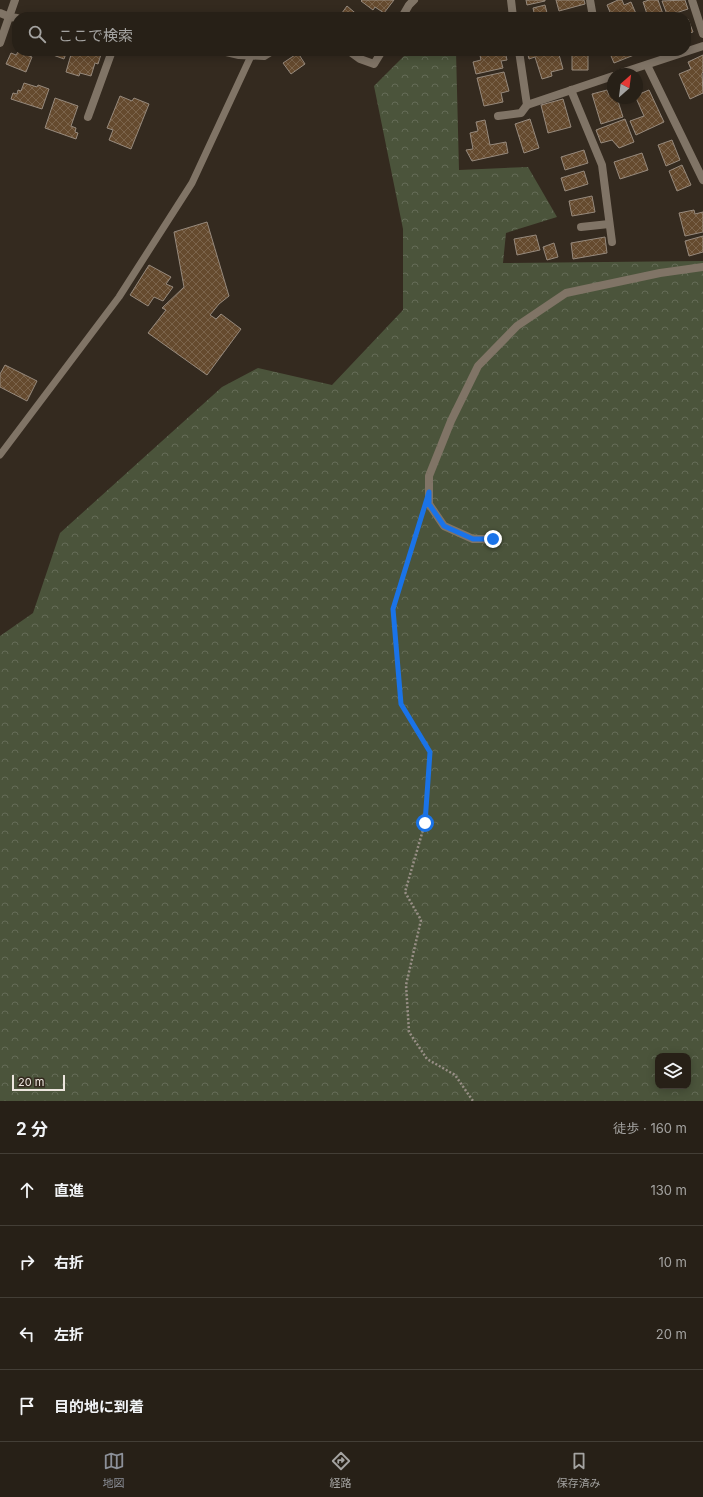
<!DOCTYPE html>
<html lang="ja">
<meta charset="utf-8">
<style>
body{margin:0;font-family:Inter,"Noto Sans JP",sans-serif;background:#332d24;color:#f1f3f6}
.controls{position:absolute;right:12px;bottom:12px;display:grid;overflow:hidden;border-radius:8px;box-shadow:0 2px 10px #0003}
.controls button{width:36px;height:36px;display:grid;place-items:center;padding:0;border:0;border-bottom:1px solid #433e36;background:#272017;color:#f1f3f6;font:20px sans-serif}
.compass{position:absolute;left:607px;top:68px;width:36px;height:36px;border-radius:50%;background:#272017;box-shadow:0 2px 10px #0003;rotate:28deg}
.scale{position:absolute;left:12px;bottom:10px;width:53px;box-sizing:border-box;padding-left:4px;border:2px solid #ece5de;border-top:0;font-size:11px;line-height:14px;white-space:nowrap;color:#ece5de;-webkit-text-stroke:3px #342a1f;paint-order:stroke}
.stop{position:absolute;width:12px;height:12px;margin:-9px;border:3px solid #1a73e8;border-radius:50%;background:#fff}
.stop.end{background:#1a73e8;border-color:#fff;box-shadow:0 1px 4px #0008}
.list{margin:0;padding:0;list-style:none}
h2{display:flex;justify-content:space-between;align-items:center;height:52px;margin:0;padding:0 16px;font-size:17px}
h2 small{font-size:13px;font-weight:400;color:#a4a3a1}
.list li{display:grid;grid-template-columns:26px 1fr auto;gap:12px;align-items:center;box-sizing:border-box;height:72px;padding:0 16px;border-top:1px solid #433e36}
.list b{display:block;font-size:15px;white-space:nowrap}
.list em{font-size:13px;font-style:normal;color:#a4a3a1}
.icon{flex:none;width:22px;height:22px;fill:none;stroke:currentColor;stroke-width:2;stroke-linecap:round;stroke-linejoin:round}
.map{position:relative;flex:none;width:703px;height:1101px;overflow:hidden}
.search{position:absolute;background:#272017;box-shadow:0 2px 10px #0003;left:12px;right:12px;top:12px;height:44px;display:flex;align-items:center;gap:10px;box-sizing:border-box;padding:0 14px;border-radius:16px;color:#a4a3a1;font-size:15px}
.sheet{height:340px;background:#272017}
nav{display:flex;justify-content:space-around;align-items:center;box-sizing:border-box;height:56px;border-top:1px solid #433e36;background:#272017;font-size:11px;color:#a4a3a1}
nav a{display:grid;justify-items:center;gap:2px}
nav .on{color:#8c9099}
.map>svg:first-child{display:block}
.forest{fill:url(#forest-crowns);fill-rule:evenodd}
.building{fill:url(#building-cross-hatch);stroke:#978a7d}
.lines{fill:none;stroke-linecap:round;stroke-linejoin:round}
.path{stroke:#988f86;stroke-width:2.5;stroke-dasharray:2 2;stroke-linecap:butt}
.service{stroke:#807466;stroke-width:7}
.minor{stroke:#807466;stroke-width:8}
.route{stroke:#1a73e8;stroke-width:5}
</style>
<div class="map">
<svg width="703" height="1101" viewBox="0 0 703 1101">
<defs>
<pattern id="forest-crowns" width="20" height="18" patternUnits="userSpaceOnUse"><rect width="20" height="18" fill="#4b543b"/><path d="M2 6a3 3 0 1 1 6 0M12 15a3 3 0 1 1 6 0" fill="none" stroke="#656c57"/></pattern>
<pattern id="building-cross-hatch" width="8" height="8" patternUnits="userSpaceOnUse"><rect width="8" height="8" fill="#654a2e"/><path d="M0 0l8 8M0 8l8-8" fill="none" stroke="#7b644c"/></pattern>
</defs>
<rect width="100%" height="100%" fill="#342a1f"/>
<!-- forest -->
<path class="forest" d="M409,51h47l3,119 69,-3 29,50 -51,16 -3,30 200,-2v840h-703v-465l33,-23 27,-80 162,-146 36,-19 74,17 71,-75v-81l-29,-143zM658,1056h30v30h-30z"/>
<!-- building -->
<g class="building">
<polygon points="362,0 394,0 384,13 375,7 373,10 361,1"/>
<polygon points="526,0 545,0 545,1 527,5"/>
<polygon points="556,0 584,0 585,4 559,11"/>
<polygon points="618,0 622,0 624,5 631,2 637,16 634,17 612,17 607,5"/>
<polygon points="649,0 658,0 664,17 648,17 643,2"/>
<polygon points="685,0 688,9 676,13 677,17 668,17 662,1"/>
<polygon points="545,5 548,17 535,17 533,8"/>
<polygon points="347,6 360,17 339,17"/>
<polygon points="686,19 688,19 693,32 686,34"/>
<polygon points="42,51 67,51 64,59"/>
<polygon points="72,51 102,51 98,64 95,63 91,76 80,73 79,76 66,72"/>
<polygon points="479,51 505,51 507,60 501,61 503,68 476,74 473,62 481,60"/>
<polygon points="527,51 558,51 563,69 551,72 552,76 542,79 535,57 529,59"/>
<polygon points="567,51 594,51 594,55 588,55 588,70 572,70 572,54 567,54"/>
<polygon points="609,51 638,51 639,53 614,63"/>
<polygon points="18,52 32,57 26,72 6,64 11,53 16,55"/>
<polygon points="298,53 305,64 291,74 283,63"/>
<polygon points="703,55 703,72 702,73 703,93 690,99 679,74 691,69 688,62"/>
<polygon points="504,72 509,91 501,93 503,102 484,106 477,78"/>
<polygon points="24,83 37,87 38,85 49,89 42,109 11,99 13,93 17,94 18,90 21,91"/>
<polygon points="607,90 609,95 613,93 613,98 617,98 623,117 601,124 592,94"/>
<polygon points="649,90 664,122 636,135 630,121 644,116 636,98 637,98 637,95"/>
<polygon points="120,96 132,101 134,98 149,104 131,149 109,140 113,130 107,128"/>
<polygon points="55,98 78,106 71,126 76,128 75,132 78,133 76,139 45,128"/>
<polygon points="563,99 571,127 548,133 541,105"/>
<polygon points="530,119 539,148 524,153 515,124"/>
<polygon points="625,119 634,142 619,148 612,140 601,143 596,130"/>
<polygon points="485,120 490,145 506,142 508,153 472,161 466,150 473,149 470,133 478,131 476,122"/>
<polygon points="672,140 680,160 666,166 658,145"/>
<polygon points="584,150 588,163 565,170 561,157"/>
<polygon points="642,153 648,170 620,179 614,162"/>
<polygon points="682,165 691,185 677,191 669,171"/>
<polygon points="584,171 588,184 565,191 561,178"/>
<polygon points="592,196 595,212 572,216 569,201"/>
<polygon points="694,210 695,214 703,212 703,232 685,236 679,213"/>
<polygon points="207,222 229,296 219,304 210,315 216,319 221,314 241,329 207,375 148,333 166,310 162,308 184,287 174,232"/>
<polygon points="536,235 540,250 517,255 514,239"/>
<polygon points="703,236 703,252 689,256 685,241"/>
<polygon points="605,237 607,253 573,259 571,243"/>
<polygon points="554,243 558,257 547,260 543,247"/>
<polygon points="149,265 171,277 166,284 173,287 163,301 154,297 148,306 130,295"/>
<polygon points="5,365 37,381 27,401 0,387 0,374"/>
</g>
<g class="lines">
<!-- path -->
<polyline class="path" points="422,516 393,609 401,705 430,753 425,823 405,892 421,920 406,985 409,1032 427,1059 455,1075 473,1101"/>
<!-- service -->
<polyline class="service" points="0,455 119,297 192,183 251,56"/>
<!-- minor -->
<g class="minor">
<polyline points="511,0 513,17"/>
<polyline points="590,0 593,17"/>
<polyline points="692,0 703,34"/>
<polyline points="0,13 10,17 17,18"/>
<polyline points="402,17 409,5 414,0"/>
<polyline points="0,43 15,0"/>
<polyline points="222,51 239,55 264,56 272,51"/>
<polyline points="349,51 360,59 374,64 382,51"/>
<polyline points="519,51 527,105 613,76"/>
<polyline points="647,65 703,180"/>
<polyline points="618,74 703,46"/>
<polyline points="571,90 602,165 612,242"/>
<polyline points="498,116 521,113 527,105"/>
<polyline points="88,117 112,51"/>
<polyline points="581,227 609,224"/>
<polyline points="493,539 473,539 444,526 429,504 429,476 451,421 478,366 517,326 566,293 660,273 703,267"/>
</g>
</g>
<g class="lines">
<!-- route -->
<polyline class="route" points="425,823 430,752 401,704 393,609 429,492 429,504 444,526 473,539 493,539"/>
</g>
</svg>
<div class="controls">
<button><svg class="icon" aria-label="layers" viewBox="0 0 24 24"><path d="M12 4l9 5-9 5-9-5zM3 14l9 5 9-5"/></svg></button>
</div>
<svg class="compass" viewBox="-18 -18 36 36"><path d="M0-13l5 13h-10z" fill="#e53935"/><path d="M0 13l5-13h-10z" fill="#a4a3a1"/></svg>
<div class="scale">20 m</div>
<div class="stop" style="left:425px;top:823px"></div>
<div class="stop end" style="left:493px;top:539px"></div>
<div class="search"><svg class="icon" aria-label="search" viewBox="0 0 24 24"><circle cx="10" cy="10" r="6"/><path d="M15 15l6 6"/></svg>ここで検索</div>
</div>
<section class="sheet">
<h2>2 分<small>徒歩 · 160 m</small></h2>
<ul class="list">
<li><svg class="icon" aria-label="ahead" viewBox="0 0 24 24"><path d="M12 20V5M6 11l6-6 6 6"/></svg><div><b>直進</b></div><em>130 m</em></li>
<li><svg class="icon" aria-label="right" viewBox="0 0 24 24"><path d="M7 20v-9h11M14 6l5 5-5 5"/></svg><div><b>右折</b></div><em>10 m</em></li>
<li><svg class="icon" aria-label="left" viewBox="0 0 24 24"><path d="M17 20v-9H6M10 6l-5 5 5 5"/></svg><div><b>左折</b></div><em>20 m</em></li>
<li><svg class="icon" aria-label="arrive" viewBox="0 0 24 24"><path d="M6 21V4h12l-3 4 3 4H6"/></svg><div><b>目的地に到着</b></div></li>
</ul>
</section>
<nav>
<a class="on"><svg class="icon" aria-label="map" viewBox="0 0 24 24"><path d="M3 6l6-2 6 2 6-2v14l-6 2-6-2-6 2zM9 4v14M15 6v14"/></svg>地図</a>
<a><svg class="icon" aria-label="directions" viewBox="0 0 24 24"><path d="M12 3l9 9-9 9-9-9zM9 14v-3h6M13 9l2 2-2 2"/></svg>経路</a>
<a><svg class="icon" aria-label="saved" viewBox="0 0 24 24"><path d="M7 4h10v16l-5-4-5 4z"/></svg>保存済み</a>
</nav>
